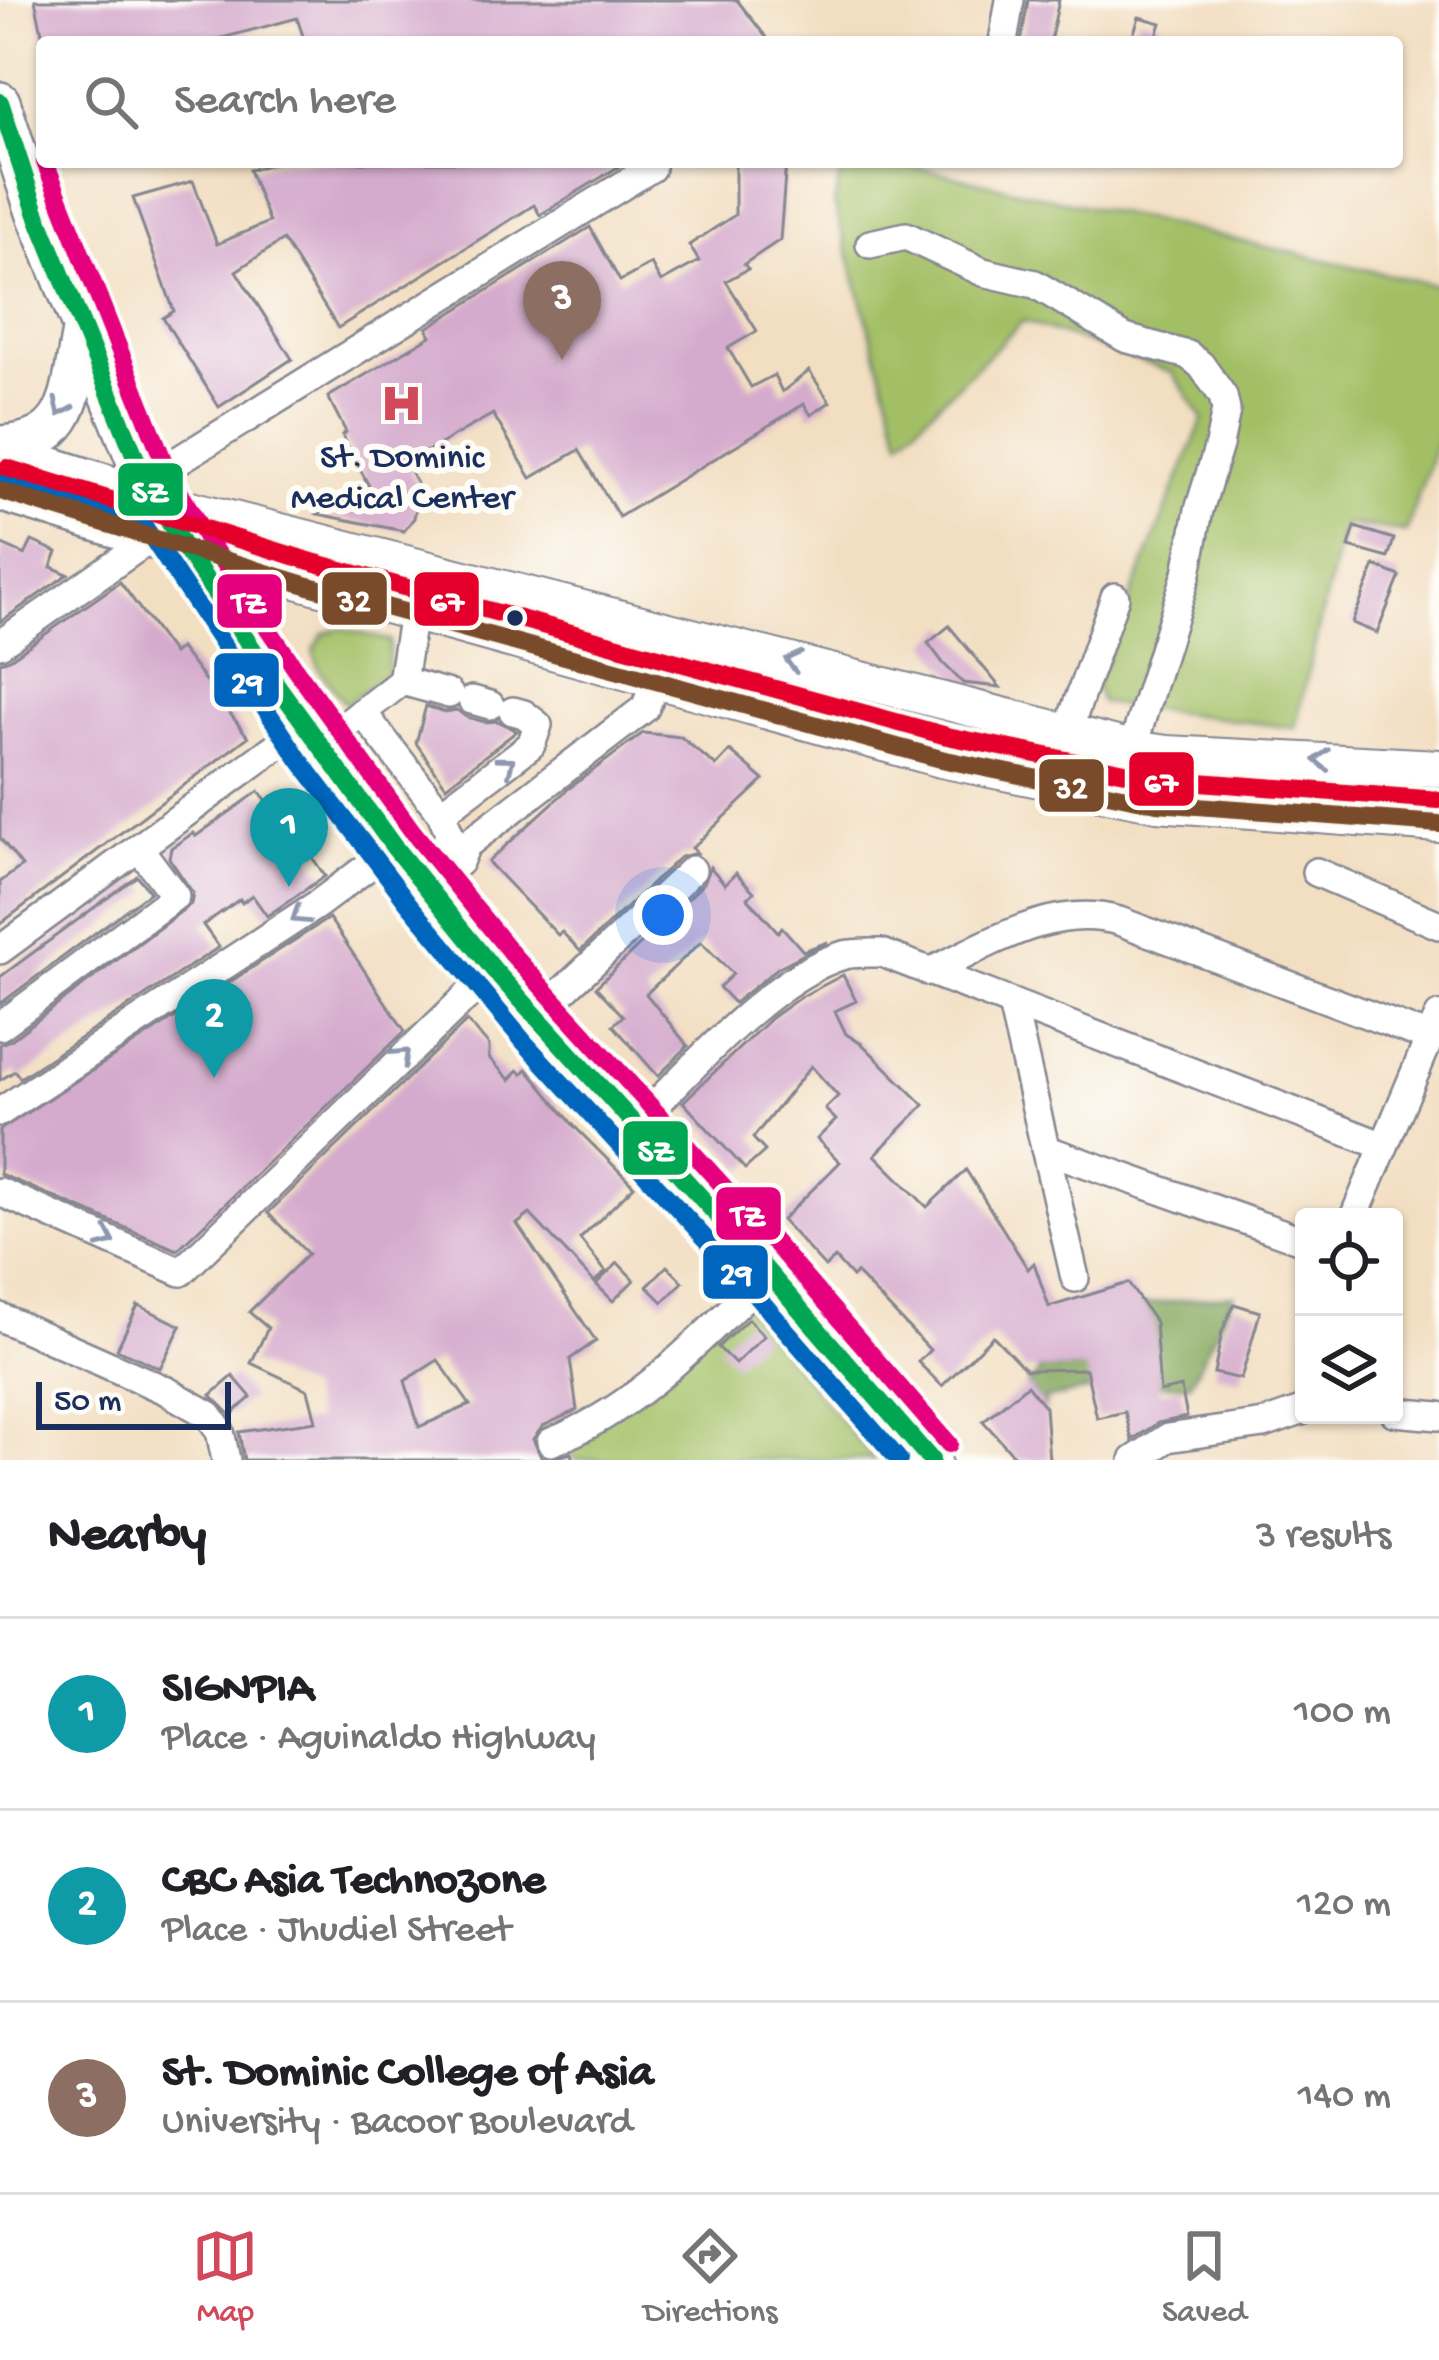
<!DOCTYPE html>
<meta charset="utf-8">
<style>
body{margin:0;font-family:"Gochi Hand",sans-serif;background:#f6f6f6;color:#202124}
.controls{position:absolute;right:36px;bottom:36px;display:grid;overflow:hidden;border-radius:12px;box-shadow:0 3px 9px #0004}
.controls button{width:108px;height:108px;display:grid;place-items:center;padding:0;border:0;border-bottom:3px solid #e0e0e0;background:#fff;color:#202124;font:60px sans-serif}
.scale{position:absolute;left:36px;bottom:30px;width:195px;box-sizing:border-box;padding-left:12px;border:6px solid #1b2f5e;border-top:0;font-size:33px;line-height:42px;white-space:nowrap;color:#1b2f5e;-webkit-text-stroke:9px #fdfcf7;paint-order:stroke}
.you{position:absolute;left:663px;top:915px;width:42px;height:42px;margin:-30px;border:9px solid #fff;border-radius:50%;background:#1a73e8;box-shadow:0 0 0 18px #1a73e833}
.badge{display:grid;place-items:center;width:78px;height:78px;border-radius:50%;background:#d1495b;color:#fff;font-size:39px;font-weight:700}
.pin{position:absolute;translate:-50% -99px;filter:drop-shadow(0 3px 6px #0008)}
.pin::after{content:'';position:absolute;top:63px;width:42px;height:36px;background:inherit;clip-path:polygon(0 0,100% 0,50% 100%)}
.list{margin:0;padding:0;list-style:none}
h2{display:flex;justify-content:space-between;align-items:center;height:156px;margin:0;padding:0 48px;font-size:51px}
h2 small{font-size:39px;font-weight:400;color:#757577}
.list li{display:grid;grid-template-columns:78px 1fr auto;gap:36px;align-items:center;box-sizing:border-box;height:192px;padding:0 48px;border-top:3px solid #e0e0e0}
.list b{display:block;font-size:45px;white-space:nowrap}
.list p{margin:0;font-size:39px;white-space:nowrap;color:#757577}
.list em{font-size:39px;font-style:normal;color:#757577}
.icon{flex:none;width:66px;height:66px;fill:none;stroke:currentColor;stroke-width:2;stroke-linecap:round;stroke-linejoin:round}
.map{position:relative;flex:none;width:1439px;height:1460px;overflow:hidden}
.search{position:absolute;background:#fff;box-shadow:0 3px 9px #0004;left:36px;right:36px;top:36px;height:132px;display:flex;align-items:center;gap:30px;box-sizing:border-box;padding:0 42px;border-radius:12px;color:#757577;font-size:45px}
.sheet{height:732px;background:#fff}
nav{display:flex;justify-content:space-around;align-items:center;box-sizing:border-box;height:168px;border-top:3px solid #e0e0e0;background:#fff;font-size:33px;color:#757577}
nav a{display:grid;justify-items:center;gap:6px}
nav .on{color:#d1495b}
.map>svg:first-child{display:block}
.green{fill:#a3bf65;stroke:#5f7762;stroke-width:3}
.forest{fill:#82a65a;stroke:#4e6a5c;stroke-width:3}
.building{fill:#d5abcd;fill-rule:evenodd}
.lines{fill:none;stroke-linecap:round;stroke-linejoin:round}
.minor-casing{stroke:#868690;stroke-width:32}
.major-casing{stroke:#868690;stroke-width:40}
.highway-casing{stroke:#868690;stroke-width:44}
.minor{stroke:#fff;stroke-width:27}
.major{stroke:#fff;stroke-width:36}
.highway{stroke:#fff;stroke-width:39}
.bus-1-casing{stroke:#fdfcf7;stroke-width:27}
.bus-2-casing{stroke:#fdfcf7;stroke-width:27}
.bus-3-casing{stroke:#fdfcf7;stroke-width:27}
.bus-4-casing{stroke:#fdfcf7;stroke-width:27}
.bus-5-casing{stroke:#fdfcf7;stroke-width:27}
.bus-1{stroke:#00a651;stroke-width:18}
.bus-2{stroke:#0065bd;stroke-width:18}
.bus-3{stroke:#e5007d;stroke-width:18}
.bus-4{stroke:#7a4b2a;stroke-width:18}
.bus-5{stroke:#e4002b;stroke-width:18}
.oneway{stroke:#8d97ae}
.bus-dot{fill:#1b2f5e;stroke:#fdfcf7;stroke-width:4.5}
.labels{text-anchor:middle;stroke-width:12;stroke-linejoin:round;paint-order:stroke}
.poi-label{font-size:36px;fill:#1b2f5e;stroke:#fdfcf7}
.line-badge{stroke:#fdfcf7;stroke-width:4.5}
.badge-label{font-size:33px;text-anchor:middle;font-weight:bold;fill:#fff}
</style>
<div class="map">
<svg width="1439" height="1460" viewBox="0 0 1439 1460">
<rect width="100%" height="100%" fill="#fdfcf7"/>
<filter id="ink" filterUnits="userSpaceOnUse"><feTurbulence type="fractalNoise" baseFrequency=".00833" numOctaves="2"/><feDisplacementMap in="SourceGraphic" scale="24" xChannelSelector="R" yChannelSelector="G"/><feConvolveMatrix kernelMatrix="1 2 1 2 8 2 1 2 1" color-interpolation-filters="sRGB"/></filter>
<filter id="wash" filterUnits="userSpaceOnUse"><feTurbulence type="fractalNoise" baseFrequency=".004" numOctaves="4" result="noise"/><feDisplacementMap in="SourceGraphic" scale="48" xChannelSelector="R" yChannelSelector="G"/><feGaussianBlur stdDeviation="2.7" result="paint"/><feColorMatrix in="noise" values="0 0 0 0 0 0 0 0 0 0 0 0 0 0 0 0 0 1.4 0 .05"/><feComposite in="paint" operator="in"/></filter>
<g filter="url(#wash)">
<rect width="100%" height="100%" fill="#f2dec1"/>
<!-- green -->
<g class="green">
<polygon points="844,162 893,162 1439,286 1439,435 1406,532 1343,524 1295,728 1101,703 1095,685 1203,419 1172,372 1023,321 901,440 834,203"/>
<polygon points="340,628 390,641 387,675 345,704 318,668 314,650 323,634"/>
<polygon points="731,1290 874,1460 573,1460 569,1441 632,1387"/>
</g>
<!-- forest -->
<polygon class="forest" points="1234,1294 1190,1384 1116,1385 1045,1399 1045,1407 1027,1385 1039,1375 1038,1370 1081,1369 1143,1305"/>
<g id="blocks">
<!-- building -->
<g class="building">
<polygon points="35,0 737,0 770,42 305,42 297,18 207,42 44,42"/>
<polygon points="1028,0 1059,0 1050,42 1021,42"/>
<polygon points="1139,17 1161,23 1155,42 1131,42"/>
<polygon points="279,162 626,162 540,215 534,205 338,328 283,240 236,271 292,359 219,407 163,318 174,311 133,198 193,181 217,244 269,222 249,170"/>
<polygon points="735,162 786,162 780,240 744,264 748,269 726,281 757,331 728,348 751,387 774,375 782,392 809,371 830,402 811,415 804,404 619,517 579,450 531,478 493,414 406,463 420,490 414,518 404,531 318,514 369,486 342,435 346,432 328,397 431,336 427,328 590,227 620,281 651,264 661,282 699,261 689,245 735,215"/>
<polygon points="1355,527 1394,539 1388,558 1349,547"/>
<polygon points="32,541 57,552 51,567 68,574 0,622 0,544 25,555"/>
<polygon points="1375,566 1400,576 1377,633 1352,623"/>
<polygon points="120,582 173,654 180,648 248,737 0,924 0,882 22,866 0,838 0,662 10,659"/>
<polygon points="949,626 959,638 1000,687 963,683 943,663 928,643"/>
<polygon points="426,706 445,712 457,710 466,717 485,722 498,721 517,731 446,786 416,743"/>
<polygon points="643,733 681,737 716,766 730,751 764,780 692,848 697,853 680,857 580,951 562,932 558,935 488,862 568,789"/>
<polygon points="259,791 287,830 303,818 323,845 310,854 325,876 267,916 252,895 242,903 240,899 203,925 219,947 20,1078 15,1071 0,1080 0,1044 11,1040 191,904 193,893 169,858 171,848 193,833 196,836"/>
<polygon points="710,867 725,884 736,873 754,892 748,898 778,932 782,927 803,951 828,942 779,967 734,1003 719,987 733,974 701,942 646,994 688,1046 658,1076 613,1025 623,1016 596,987 704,883"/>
<polygon points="137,876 150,892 0,1004 0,977"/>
<polygon points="329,918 405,1031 177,1250 0,1174 0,1130"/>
<polygon points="843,975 856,1001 835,1011 846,1034 862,1044 924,1105 875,1155 927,1207 966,1170 1028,1269 1034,1263 1049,1307 1128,1283 1155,1322 1160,1392 1181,1387 1187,1417 1158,1423 1132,1440 1125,1412 1097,1418 1086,1369 1026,1370 993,1336 942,1386 918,1362 930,1350 856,1273 852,1277 835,1258 825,1267 782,1220 840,1162 817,1139 836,1120 825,1109 838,1096 811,1066 753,1138 765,1151 745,1169 683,1102 771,1018 799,998"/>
<path d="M467,1021l22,24v13l21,22 8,-10 4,4 5,-5 47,57 60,60 -54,53 26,33 -12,10 -64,-68 -13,10 79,117 -26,18 7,51 -34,16 -10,13 8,18 9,3 21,-7 2,7h-329l-5,-28 77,-11 -8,-31 -57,-27 17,-35 -19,-16 59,-58 -40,-41zM438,1360l32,45 -51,22 -14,-46z"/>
<polygon points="618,1263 634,1280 613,1301 596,1284"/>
<polygon points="667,1266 683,1282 663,1302 647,1286"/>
<polygon points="1234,1304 1260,1312 1241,1379 1214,1373 1222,1332"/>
<polygon points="138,1305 181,1326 160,1368 117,1349"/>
<polygon points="748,1319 764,1336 735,1364 718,1347"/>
<polygon points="233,1376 251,1397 231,1415 211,1395"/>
<polygon points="1027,1385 1045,1407 1049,1460 1018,1460 983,1421"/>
</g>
</g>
</g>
<g filter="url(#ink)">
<use href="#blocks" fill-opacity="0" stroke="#868690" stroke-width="3"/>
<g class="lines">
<defs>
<g id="minor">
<polyline points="1003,42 1010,0"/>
<polyline points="870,244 906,236 983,272 1035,284 1125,338 1188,355 1201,365 1223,396 1226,410 1219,445 1199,510 1187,573 1132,749"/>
<polyline points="145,481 651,168"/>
<polyline points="0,644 150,539"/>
<polyline points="402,681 449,694"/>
<polyline points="472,700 490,705"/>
<polyline points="362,712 441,813 449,832 446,847"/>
<polyline points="1067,733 1115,597"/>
<polyline points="319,746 402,681 413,613"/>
<polyline points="441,813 531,745 538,725 524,714 513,711"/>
<polyline points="1316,872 1439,925"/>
<polyline points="427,889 459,862 466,845 645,708 677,631"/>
<polyline points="0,950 305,725"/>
<path d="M929,972c59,-27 123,-70 190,-51l311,117"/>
<polyline points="1012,1004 1075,1278"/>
<polyline points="535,1017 692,870"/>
<polyline points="0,1026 175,896 139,848"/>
<polyline points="0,1112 318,904 394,847"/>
<path d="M634,1127c52,-53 139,-152 210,-172 11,-3 26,-2 38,-2l502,193"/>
<polyline points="1045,1149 1304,1241"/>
<polyline points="0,1192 181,1272 494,970"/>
<polyline points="1354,1217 1439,1016"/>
<polyline points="0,1317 167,1391 209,1415 220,1431 226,1460"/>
<polyline points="1394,1412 1439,1416"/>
<path d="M551,1442c87,-33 151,-105 218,-169"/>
<polyline points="1134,1460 1167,1438 1264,1424 1304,1410"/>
</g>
<g id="major">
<polyline points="155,500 1132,749 1167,754 1439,768"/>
<polyline points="185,549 941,759 1157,803 1439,824"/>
</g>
<g id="highway">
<polyline points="0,102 36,212 145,481 185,549 279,688 394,847 494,970 746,1247 931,1460"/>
<path d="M0,446c74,-4 70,-54 82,-115"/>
<polyline points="0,451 155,500"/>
<polyline points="0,491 185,549"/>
</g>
</defs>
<!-- minor casing -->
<use href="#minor" class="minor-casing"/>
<!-- major casing -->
<use href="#major" class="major-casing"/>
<!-- highway casing -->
<use href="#highway" class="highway-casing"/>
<!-- minor -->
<use href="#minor" class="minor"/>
<!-- major -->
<use href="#major" class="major"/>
<!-- highway -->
<use href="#highway" class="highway"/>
<defs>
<polyline id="bus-1" points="0,102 36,212 145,481 185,549 279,688 394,847 494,970 746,1247 931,1460"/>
<polyline id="bus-2" points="0,476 140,520 299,759 409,904 525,1043 728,1263 899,1460"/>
<polyline id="bus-3" points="45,162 167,470 205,536 299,674 413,832 512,954 764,1231 949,1444"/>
<polyline id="bus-4" points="0,491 309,586 941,759 1157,803 1439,824"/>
<polyline id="bus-5" points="7,468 316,563 947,736 1160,779 1439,800"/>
</defs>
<!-- bus-1 casing -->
<use href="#bus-1" class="bus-1-casing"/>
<!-- bus-2 casing -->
<use href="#bus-2" class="bus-2-casing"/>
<!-- bus-3 casing -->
<use href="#bus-3" class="bus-3-casing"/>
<!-- bus-4 casing -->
<use href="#bus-4" class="bus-4-casing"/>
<!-- bus-5 casing -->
<use href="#bus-5" class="bus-5-casing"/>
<!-- bus-1 -->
<use href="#bus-1" class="bus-1"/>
<!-- bus-2 -->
<use href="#bus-2" class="bus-2"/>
<!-- bus-3 -->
<use href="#bus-3" class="bus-3"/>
<!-- bus-4 -->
<use href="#bus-4" class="bus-4"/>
<!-- bus-5 -->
<use href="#bus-5" class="bus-5"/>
</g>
<!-- one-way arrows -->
<defs><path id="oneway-chevron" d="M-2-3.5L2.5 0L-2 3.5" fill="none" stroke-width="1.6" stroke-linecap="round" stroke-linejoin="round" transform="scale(3)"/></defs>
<g class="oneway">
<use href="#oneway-chevron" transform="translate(62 408) rotate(115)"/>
<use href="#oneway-chevron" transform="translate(793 661) rotate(-166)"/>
<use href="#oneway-chevron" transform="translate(1322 760) rotate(-178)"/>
<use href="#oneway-chevron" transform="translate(507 764) rotate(-37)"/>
<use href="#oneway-chevron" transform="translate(299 916) rotate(147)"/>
<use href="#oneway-chevron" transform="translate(402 1056) rotate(-44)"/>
<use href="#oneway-chevron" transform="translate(107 1239) rotate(24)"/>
</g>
</g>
<!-- icons -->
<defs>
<symbol id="hospital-bare" viewBox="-9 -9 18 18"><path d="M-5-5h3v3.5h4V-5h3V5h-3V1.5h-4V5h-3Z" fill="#d1495b" stroke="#fdfcf7" stroke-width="2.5" paint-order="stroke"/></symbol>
</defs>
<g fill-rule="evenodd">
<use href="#hospital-bare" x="372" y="374" width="59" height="59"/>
</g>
<!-- markers -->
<circle class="bus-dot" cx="515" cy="618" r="10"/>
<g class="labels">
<!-- poi labels -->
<g class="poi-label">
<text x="402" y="466">St. Dominic<tspan x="402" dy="41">Medical Center</tspan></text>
</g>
</g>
<g class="line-badge">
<rect x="116" y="461" width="69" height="57" rx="12" fill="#00a651"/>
<rect x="320" y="570" width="69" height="57" rx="12" fill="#7a4b2a"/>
<rect x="412" y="570" width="69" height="58" rx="12" fill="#e4002b"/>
<rect x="215" y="572" width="69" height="58" rx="12" fill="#e5007d"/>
<rect x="212" y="651" width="69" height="58" rx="12" fill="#0065bd"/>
<rect x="1127" y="750" width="69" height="58" rx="12" fill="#e4002b"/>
<rect x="1037" y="757" width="69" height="57" rx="12" fill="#7a4b2a"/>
<rect x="621" y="1119" width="69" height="58" rx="12" fill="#00a651"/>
<rect x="714" y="1185" width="69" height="57" rx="12" fill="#e5007d"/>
<rect x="701" y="1243" width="69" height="58" rx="12" fill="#0065bd"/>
</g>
<g class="badge-label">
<text x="150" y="501">SZ</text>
<text x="354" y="610">32</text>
<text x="447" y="610">67</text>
<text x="249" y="612">TZ</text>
<text x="247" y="692">29</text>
<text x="1161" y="791">67</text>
<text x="1071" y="797">32</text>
<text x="656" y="1160">SZ</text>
<text x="748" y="1225">TZ</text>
<text x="736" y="1283">29</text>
</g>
</svg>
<div class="controls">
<button><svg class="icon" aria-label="locate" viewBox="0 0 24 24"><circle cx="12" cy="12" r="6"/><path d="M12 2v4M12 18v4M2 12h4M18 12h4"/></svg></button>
<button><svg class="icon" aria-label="layers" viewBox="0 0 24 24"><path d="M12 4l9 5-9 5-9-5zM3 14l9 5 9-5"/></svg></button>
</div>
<div class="scale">50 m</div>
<div class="you"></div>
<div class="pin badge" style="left:289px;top:887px;background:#0f9aa8">1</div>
<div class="pin badge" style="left:214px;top:1078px;background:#0f9aa8">2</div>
<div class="pin badge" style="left:562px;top:360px;background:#8d6e63">3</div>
<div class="search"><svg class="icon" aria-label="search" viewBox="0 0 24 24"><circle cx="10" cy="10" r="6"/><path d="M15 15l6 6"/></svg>Search here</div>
</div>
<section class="sheet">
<h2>Nearby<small>3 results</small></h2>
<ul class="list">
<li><span class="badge" style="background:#0f9aa8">1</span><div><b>SIGNPIA</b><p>Place · Aguinaldo Highway</p></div><em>100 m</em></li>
<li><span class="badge" style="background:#0f9aa8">2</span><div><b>CBC Asia Technozone</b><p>Place · Jhudiel Street</p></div><em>120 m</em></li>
<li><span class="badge" style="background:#8d6e63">3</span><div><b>St. Dominic College of Asia</b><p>University · Bacoor Boulevard</p></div><em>140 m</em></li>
</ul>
</section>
<nav>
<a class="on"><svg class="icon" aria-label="map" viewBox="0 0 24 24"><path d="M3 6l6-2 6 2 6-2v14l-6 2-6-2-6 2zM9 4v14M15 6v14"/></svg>Map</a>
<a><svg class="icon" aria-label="directions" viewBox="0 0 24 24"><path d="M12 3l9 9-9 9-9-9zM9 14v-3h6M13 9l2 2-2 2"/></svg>Directions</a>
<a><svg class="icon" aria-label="saved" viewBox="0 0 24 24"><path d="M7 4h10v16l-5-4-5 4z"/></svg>Saved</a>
</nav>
